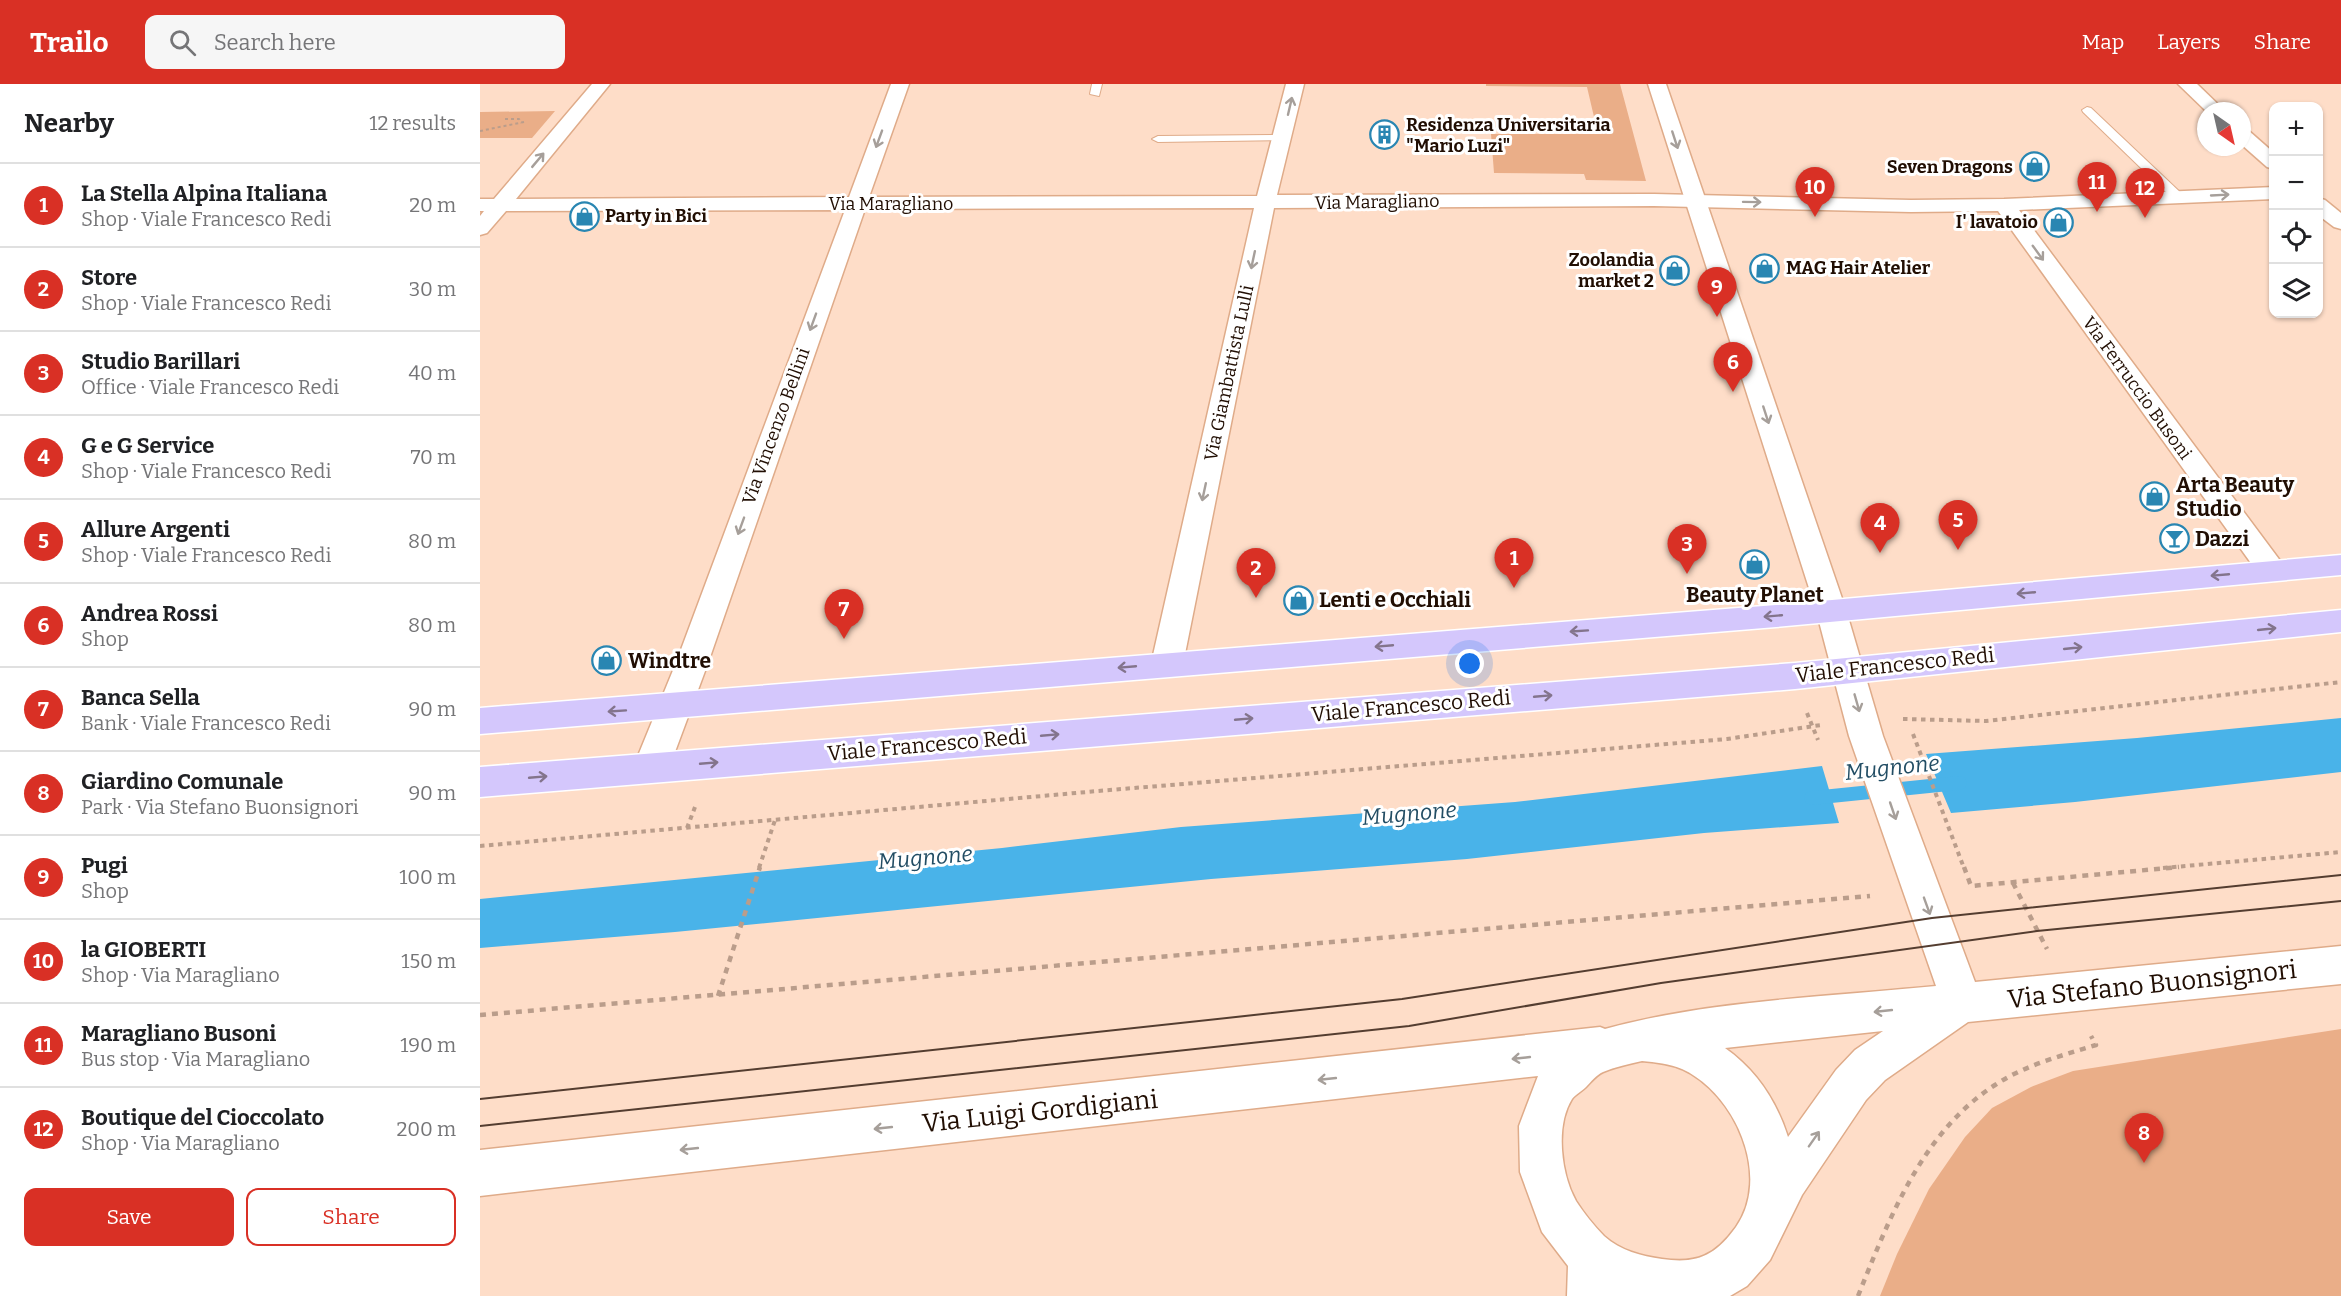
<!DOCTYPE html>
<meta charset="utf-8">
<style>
body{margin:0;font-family:Bitter,serif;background:#f6f6f6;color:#202124}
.controls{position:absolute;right:18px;top:18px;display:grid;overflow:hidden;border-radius:12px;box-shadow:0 2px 4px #0004}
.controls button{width:54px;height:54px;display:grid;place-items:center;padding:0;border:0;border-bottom:2px solid #e0e0e0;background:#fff;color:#202124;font:30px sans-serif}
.compass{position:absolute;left:1717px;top:18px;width:54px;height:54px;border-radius:50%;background:#fff;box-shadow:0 2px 4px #0004;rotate:146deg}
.you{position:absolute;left:990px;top:580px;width:21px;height:21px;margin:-15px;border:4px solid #fff;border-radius:50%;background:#1a73e8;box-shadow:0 0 0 9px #1a73e833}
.badge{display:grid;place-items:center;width:39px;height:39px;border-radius:50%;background:#d93025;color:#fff;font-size:20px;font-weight:700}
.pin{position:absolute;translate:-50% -50px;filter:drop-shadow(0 2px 3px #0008)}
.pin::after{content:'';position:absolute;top:32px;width:21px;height:18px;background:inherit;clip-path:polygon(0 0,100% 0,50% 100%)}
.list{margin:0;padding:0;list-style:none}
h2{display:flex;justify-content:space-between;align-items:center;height:78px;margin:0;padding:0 24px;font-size:26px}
h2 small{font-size:20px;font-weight:400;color:#757577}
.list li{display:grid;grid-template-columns:39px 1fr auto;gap:18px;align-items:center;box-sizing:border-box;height:84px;padding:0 24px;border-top:2px solid #e0e0e0}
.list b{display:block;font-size:22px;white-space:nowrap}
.list p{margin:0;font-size:20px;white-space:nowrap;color:#757577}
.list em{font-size:20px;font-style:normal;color:#757577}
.actions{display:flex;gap:12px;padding:18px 24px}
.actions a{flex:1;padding:14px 0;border:2px solid #d93025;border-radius:12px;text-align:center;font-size:21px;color:#d93025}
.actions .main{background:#d93025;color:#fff}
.icon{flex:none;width:33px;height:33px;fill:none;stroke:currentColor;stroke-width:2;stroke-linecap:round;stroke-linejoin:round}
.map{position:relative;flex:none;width:1861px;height:1212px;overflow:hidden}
header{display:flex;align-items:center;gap:36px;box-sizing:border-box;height:84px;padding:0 30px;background:#d93025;color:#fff}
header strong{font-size:28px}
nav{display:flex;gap:33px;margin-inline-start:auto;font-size:21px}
.search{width:420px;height:54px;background:#f6f6f6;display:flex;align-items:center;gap:15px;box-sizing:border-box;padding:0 21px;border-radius:12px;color:#757577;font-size:22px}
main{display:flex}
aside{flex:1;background:#fff}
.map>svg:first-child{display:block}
.green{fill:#eaae88}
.water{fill:#49b3e9}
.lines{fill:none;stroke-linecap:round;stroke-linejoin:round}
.stream{fill:#49b3e9;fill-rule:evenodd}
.lane-casing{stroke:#dfab89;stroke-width:2}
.street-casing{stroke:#dfab89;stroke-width:3}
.secondary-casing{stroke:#dfab89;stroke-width:3}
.primary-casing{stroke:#fff;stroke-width:3}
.path-far2{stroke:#ba9d8b;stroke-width:2;stroke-dasharray:3 3;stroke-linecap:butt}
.path-far1{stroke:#ba9d8b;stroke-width:4;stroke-dasharray:4.5 4.5;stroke-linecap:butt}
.path{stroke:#ba9d8b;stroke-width:4.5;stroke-dasharray:6 6;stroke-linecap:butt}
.lane{fill:#fff;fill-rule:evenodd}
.street{fill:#fff;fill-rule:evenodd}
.secondary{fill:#fff;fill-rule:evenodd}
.primary{fill:#d4c7fc;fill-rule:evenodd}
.tram{stroke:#543d30;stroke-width:2}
.oneway{stroke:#a69f9a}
.oneway2{stroke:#83748c}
.labels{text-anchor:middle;stroke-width:6;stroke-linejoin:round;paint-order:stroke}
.far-poi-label{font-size:18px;font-weight:bold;fill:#210e03;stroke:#fff;text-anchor:start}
.far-street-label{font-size:18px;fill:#210e03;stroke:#fff}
.poi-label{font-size:21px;font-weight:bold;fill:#210e03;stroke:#fff;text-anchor:start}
.street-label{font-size:21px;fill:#210e03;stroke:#fff}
.water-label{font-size:22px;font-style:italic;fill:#224d64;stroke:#fff}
.near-street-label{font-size:26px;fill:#210e03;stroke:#fff}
</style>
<header>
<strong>Trailo</strong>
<div class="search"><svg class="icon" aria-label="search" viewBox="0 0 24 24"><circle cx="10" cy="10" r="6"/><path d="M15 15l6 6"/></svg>Search here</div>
<nav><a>Map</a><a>Layers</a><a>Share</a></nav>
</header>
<main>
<aside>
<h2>Nearby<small>12 results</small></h2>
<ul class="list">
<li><span class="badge">1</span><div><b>La Stella Alpina Italiana</b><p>Shop · Viale Francesco Redi</p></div><em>20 m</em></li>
<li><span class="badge">2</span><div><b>Store</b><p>Shop · Viale Francesco Redi</p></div><em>30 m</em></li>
<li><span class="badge">3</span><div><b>Studio Barillari</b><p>Office · Viale Francesco Redi</p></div><em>40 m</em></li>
<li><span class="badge">4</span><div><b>G e G Service</b><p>Shop · Viale Francesco Redi</p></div><em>70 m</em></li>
<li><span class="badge">5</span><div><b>Allure Argenti</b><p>Shop · Viale Francesco Redi</p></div><em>80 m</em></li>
<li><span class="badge">6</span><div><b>Andrea Rossi</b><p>Shop</p></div><em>80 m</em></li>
<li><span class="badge">7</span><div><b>Banca Sella</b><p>Bank · Viale Francesco Redi</p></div><em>90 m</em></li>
<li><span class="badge">8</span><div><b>Giardino Comunale</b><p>Park · Via Stefano Buonsignori</p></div><em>90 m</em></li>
<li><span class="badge">9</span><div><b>Pugi</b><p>Shop</p></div><em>100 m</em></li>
<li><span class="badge">10</span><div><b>la GIOBERTI</b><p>Shop · Via Maragliano</p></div><em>150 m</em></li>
<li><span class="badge">11</span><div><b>Maragliano Busoni</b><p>Bus stop · Via Maragliano</p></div><em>190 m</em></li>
<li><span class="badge">12</span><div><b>Boutique del Cioccolato</b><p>Shop · Via Maragliano</p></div><em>200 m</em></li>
</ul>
<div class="actions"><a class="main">Save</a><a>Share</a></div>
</aside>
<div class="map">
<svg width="1861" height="1212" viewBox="0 0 1861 1212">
<rect width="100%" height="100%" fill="#feddc8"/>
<!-- green -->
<g class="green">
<polygon points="1006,0 1140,0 1166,97 1106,96 1104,90 1014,89 1011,50 1118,50 1107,3 1006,2"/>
<polygon points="75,27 52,54 0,54 0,28"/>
<polygon points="1861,945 1861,1212 1400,1212 1417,1170 1449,1105 1485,1053 1512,1024 1551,1003 1593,987"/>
</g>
<!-- water -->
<g class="water">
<polygon points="1861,634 1861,688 1595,718 1471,729 1446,670 1657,654"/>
<polygon points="1342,682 1359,739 1224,749 987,775 731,795 195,848 0,864 0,815 522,764 701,743 1035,718"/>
</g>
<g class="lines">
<!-- stream -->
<polygon class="stream" points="1479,692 1485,694 1487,699 1485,704 1479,706 1332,721 1326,719 1324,714 1326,709 1332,707"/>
<defs>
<g id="lane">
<polygon points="612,0 622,0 619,12 610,10"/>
<polygon points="1607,23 1611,24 1702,110 1702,116 1694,116 1603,28 1602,26"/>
<polygon points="802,51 806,52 806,56 678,58 672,55 678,52"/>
</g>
<g id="street">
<polygon points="112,0 130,0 36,115 369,113 411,0 429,0 389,113 777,112 806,0 824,0 797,111 1174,110 1431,116 1524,115 1794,103 1794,115 1539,126 1807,486 1803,493 1792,497 1781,493 1518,127 1431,128 1174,122 794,124 703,580 698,589 687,592 676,589 671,580 774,124 385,125 228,579 189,684 183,694 171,698 159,694 153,684 196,579 365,126 26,127 7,149 0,151 0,132 4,127 0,127 0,115 14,115"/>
<polygon points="1698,0 1717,0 1745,27 1726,27"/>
<polygon points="1762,45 1769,47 1794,69 1794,85 1787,83 1762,61"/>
<polygon points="1838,114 1845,116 1861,129 1861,145 1854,143 1838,131"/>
</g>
<path id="secondary" d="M1168,0h18l180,526 37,126 92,246 366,-36v38l-373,38 -83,58 -19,20 -64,95 -32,65 -23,26 -17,10h-163l1,-30 -26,-34 -22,-60 -1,-46 19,-50 -1058,120v-46l1120,-123 5,2c106,-29 221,-32 331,-43l-87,-250 -33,-126zM1403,947l-28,19 -19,20 -48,67c-12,-37 -32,-67 -63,-89zM1162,977c13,1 28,3 40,8 53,24 90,107 54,158 -21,29 -39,37 -74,32 -21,-3 -41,-8 -58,-23 -9,-9 -21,-24 -28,-35 -15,-27 -21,-75 -4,-102 3,-4 10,-8 14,-12 5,-5 10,-12 17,-15 12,-5 26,-8 39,-11z"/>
<g id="primary">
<polygon points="1861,471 1861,491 1296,543 0,650 0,624 1296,521"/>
<polygon points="1861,526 1861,548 1315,605 0,713 0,683 1315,579"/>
</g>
</defs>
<!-- lane casing -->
<use href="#lane" class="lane-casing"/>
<!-- street casing -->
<use href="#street" class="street-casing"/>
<!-- secondary casing -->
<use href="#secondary" class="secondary-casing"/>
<!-- primary casing -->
<use href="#primary" class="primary-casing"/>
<!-- path-far2 -->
<g class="path-far2">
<polyline points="25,35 39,35 41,39"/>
<polyline points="0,47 44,38"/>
</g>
<!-- path-far1 -->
<g class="path-far1">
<polyline points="1327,629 1338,656"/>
<polyline points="1423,635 1506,637 1861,598"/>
<polyline points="1433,650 1484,784"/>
<polyline points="207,744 215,723"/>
<polyline points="0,762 618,707 1247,655 1341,641"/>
<polyline points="279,784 295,736"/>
<polyline points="1683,784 1861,768"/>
</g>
<!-- path -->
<g class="path">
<polyline points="1484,783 1491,802 1699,783"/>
<polyline points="1533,799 1567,865"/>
<polyline points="238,912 280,783"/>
<polyline points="0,931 1390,812"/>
<path d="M1378,1212c31,-77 64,-164 137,-211 30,-20 66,-29 101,-40l-5,-9"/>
</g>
<!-- lane -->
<use href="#lane" class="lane"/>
<!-- street -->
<use href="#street" class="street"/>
<!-- secondary -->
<use href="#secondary" class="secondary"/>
<!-- primary -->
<use href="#primary" class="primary"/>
<!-- tram -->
<g class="tram">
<polyline points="0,1015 922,915 1452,834 1861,791"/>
<polyline points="0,1042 929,942 1181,899 1557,847 1861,817"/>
</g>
</g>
<!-- one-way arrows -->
<defs><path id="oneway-shaft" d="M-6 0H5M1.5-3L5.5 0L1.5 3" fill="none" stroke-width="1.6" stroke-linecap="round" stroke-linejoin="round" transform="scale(1.5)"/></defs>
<g class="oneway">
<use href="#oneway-shaft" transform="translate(810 22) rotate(-77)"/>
<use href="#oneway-shaft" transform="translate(399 55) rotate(110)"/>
<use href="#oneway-shaft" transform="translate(1195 56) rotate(72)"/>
<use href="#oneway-shaft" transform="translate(58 76) rotate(-50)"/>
<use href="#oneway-shaft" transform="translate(1740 111) rotate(-3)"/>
<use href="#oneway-shaft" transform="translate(1272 118) rotate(1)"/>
<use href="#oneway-shaft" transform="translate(1558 169) rotate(54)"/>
<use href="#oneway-shaft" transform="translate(773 176) rotate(102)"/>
<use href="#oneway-shaft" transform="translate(333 238) rotate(110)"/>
<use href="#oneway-shaft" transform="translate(1286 331) rotate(72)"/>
<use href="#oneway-shaft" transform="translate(724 408) rotate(102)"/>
<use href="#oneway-shaft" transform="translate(261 442) rotate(110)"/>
<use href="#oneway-shaft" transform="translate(1377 619) rotate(74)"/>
<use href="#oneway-shaft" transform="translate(1413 727) rotate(71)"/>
<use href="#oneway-shaft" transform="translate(1447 822) rotate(70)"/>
<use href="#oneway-shaft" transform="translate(1403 927) rotate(174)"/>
<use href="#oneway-shaft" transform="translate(1041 974) rotate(174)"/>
<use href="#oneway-shaft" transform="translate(847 995) rotate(174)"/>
<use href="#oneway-shaft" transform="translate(403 1044) rotate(174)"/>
<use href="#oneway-shaft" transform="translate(1334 1055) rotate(-55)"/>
<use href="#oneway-shaft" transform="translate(209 1065) rotate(174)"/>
</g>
<g class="oneway2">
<use href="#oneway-shaft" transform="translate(1740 491) rotate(175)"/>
<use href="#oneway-shaft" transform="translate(1546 509) rotate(175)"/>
<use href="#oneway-shaft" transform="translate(1293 532) rotate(175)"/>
<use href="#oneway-shaft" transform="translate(1787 545) rotate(-6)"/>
<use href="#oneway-shaft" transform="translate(1099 547) rotate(176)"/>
<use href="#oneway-shaft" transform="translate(904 562) rotate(175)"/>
<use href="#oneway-shaft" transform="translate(1593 564) rotate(-6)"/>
<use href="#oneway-shaft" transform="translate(647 583) rotate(175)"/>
<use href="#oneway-shaft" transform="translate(1063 612) rotate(-5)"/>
<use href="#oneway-shaft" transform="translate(137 627) rotate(176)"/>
<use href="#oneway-shaft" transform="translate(764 635) rotate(-5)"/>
<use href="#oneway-shaft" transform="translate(570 651) rotate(-5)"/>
<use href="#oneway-shaft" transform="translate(229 679) rotate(-5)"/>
<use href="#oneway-shaft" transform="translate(58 693) rotate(-5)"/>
</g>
<!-- icons -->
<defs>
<symbol id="building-ring" viewBox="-11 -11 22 22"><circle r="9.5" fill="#fff" stroke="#2986b2" stroke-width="1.5"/><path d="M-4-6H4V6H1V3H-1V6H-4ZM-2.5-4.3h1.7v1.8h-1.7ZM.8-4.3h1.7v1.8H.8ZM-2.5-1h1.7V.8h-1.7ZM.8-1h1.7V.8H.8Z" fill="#2986b2"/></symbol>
<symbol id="shop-ring" viewBox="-11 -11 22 22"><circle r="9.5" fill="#fff" stroke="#2986b2" stroke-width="1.5"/><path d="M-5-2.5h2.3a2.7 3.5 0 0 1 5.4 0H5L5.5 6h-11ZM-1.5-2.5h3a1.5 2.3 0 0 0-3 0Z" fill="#2986b2"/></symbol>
<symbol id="bar-ring" viewBox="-11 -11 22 22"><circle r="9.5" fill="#fff" stroke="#2986b2" stroke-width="1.5"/><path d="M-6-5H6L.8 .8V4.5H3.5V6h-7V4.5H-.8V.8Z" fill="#2986b2"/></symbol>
</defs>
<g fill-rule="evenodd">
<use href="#building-ring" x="888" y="34" width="33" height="33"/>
<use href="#shop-ring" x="1538" y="66" width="33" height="33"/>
<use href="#shop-ring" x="88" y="116" width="33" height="33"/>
<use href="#shop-ring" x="1562" y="122" width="33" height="33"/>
<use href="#shop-ring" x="1268" y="168" width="33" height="33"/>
<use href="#shop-ring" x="1178" y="170" width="33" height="33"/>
<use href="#shop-ring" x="1658" y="396" width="33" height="33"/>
<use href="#bar-ring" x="1678" y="438" width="33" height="33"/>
<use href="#shop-ring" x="1258" y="464" width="33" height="33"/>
<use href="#shop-ring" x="802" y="500" width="33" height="33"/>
<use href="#shop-ring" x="110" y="560" width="33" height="33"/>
</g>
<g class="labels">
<!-- far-poi labels -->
<g class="far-poi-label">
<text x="926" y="47">Residenza Universitaria<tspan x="926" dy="21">"Mario Luzi"</tspan></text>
<text x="1533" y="89" text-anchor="end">Seven Dragons</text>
<text x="125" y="138">Party in Bici</text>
<text x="1558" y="144" text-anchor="end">I' lavatoio</text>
<text x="1174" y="182" text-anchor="end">Zoolandia<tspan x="1174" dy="21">market 2</tspan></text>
<text x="1306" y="190">MAG Hair Atelier</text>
</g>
<!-- far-street labels -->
<g class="far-street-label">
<text transform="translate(897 118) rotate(-1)" y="6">Via Maragliano</text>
<text x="411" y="126">Via Maragliano</text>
<text transform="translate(749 289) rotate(-78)" y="6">Via Giambattista Lulli</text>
<text transform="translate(1657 304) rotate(54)" y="6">Via Ferruccio Busoni</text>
<text transform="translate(296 342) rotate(-70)" y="6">Via Vincenzo Bellini</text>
</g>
<!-- poi labels -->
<g class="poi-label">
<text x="1696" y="408">Arta Beauty<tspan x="1696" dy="24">Studio</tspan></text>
<text x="1715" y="462">Dazzi</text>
<text x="1275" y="518" text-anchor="middle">Beauty Planet</text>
<text x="839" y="523">Lenti e Occhiali</text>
<text x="148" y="584">Windtre</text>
</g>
<!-- street labels -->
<g class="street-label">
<text transform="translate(1415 581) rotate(-6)" y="7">Viale Francesco Redi</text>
<text transform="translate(931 622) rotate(-5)" y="7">Viale Francesco Redi</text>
<text transform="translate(447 661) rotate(-5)" y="7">Viale Francesco Redi</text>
</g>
<!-- water labels -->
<g class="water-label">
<text transform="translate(1412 683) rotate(-6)" y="8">Mugnone</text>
<text transform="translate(929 729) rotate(-5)" y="8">Mugnone</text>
<text transform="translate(445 773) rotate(-5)" y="8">Mugnone</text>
</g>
<!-- near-street labels -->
<g class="near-street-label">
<text transform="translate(1672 900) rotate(-6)" y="9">Via Stefano Buonsignori</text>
<text transform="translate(560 1027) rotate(-6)" y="9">Via Luigi Gordigiani</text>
</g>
</g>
</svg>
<div class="controls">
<button>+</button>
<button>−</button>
<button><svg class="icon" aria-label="locate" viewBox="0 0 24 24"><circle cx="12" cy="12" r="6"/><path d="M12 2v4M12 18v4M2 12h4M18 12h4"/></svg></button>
<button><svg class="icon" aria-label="layers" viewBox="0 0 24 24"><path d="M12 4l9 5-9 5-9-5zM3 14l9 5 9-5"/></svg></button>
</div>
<svg class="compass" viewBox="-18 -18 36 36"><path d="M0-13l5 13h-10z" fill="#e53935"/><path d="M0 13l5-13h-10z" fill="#757577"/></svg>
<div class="you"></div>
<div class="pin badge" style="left:1034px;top:504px">1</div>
<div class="pin badge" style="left:776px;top:514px">2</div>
<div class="pin badge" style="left:1207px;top:490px">3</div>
<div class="pin badge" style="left:1400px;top:469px">4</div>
<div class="pin badge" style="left:1478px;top:466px">5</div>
<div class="pin badge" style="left:1253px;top:308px">6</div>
<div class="pin badge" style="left:364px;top:555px">7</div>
<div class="pin badge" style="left:1664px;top:1079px">8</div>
<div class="pin badge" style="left:1237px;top:233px">9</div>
<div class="pin badge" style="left:1335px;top:133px">10</div>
<div class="pin badge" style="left:1617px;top:128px">11</div>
<div class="pin badge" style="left:1665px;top:134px">12</div>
</div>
</main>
